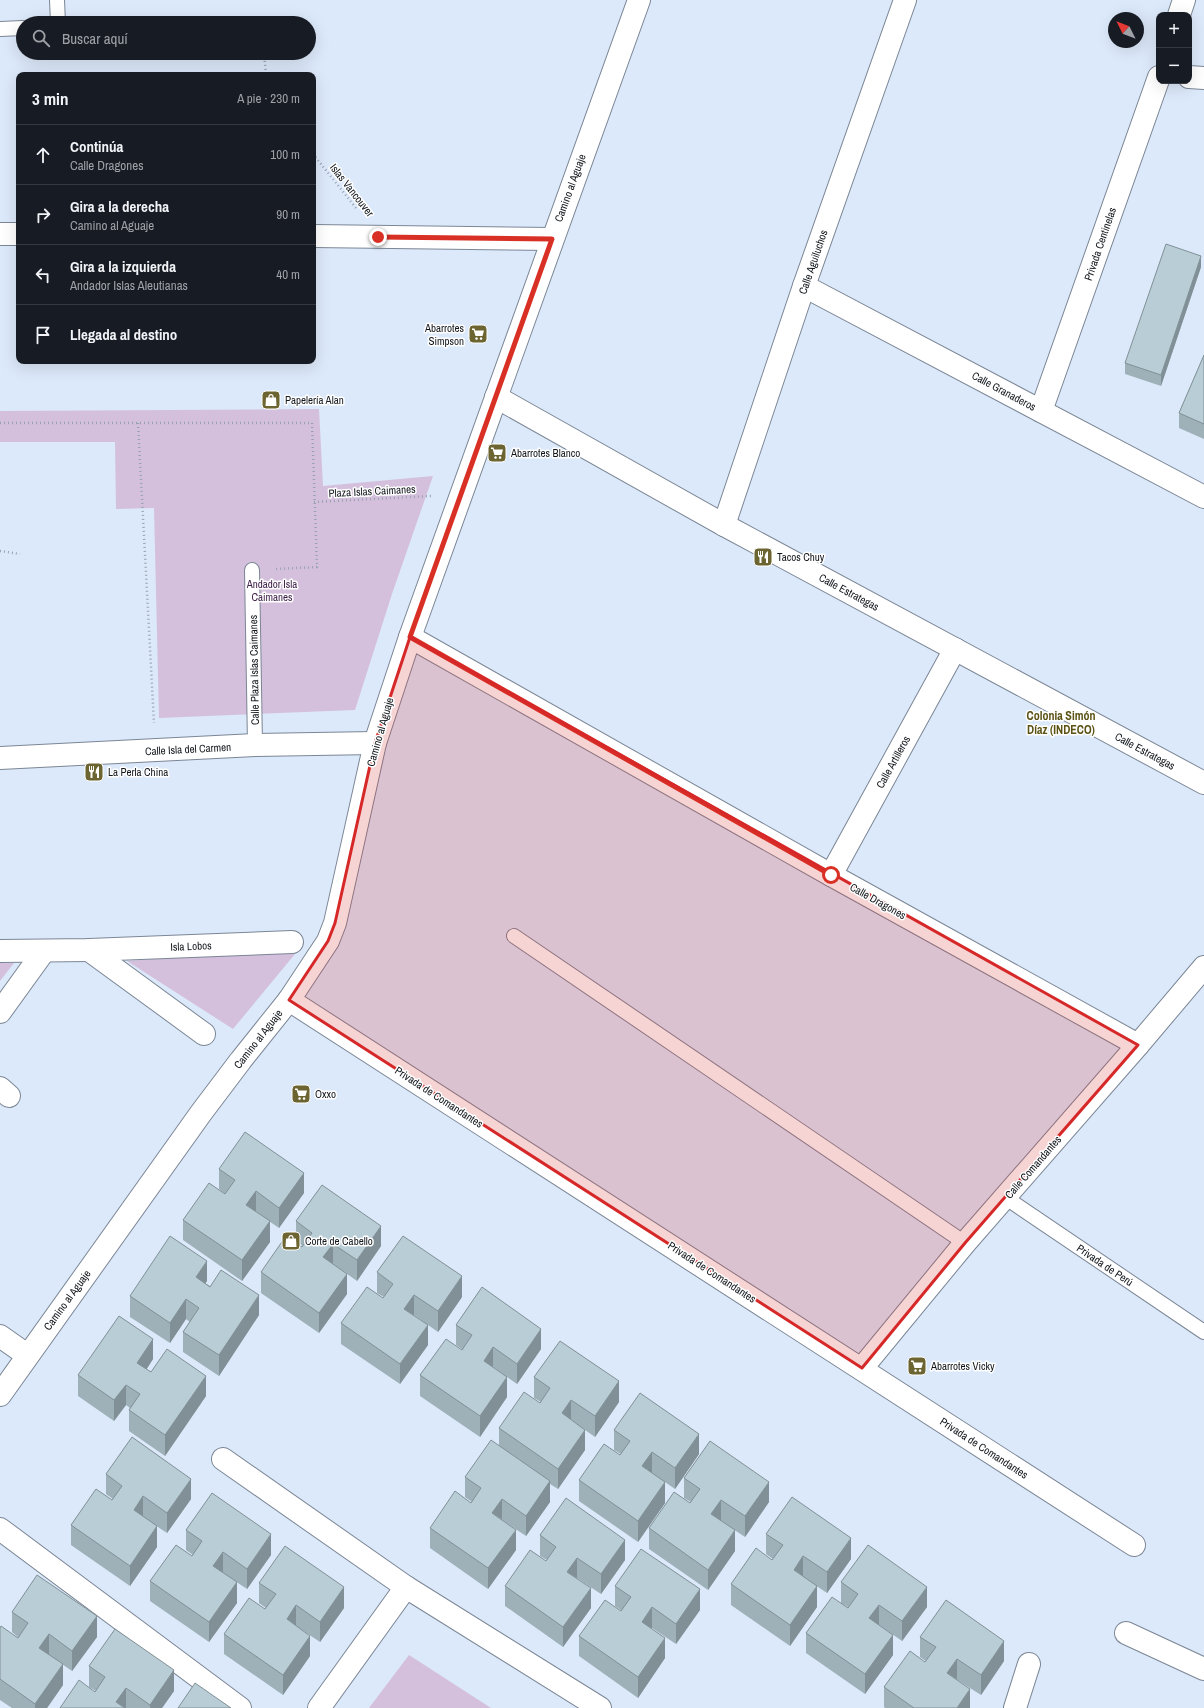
<!DOCTYPE html>
<html lang="es">
<meta charset="utf-8">
<style>
body{margin:0;font-family:"Archivo Narrow",sans-serif;background:#20242c;color:#f1f3f6}
.controls{position:absolute;right:12px;top:12px;display:grid;overflow:hidden;border-radius:8px;box-shadow:0 4px 16px #0002}
.controls button{width:36px;height:36px;display:grid;place-items:center;padding:0;border:0;border-bottom:1px solid #363941;background:#171b24;color:#f1f3f6;font:20px sans-serif}
.compass{position:absolute;left:1108px;top:12px;width:36px;height:36px;border-radius:50%;background:#171b24;box-shadow:0 4px 16px #0002;rotate:312deg}
.stop{position:absolute;width:12px;height:12px;margin:-9px;border:3px solid #d93025;border-radius:50%;background:#fff}
.stop.end{background:#d93025;border-color:#fff;box-shadow:0 1px 4px #0008}
.list{margin:0;padding:0;list-style:none}
h2{display:flex;justify-content:space-between;align-items:center;height:52px;margin:0;padding:0 16px;font-size:17px}
h2 small{font-size:13px;font-weight:400;color:#9ea1a6}
.list li{display:grid;grid-template-columns:26px 1fr auto;gap:12px;align-items:center;box-sizing:border-box;height:60px;padding:0 16px;border-top:1px solid #363941}
.list b{display:block;font-size:15px;white-space:nowrap}
.list p{margin:0;font-size:13px;white-space:nowrap;color:#9ea1a6}
.list em{font-size:13px;font-style:normal;color:#9ea1a6}
.icon{flex:none;width:22px;height:22px;fill:none;stroke:currentColor;stroke-width:2;stroke-linecap:round;stroke-linejoin:round}
.map{position:relative;flex:none;width:1204px;height:1708px;overflow:hidden}
.search{position:absolute;background:#171b24;box-shadow:0 4px 16px #0002;left:16px;top:16px;width:300px;height:44px;display:flex;align-items:center;gap:10px;box-sizing:border-box;padding:0 14px;border-radius:22px;color:#9ea1a6;font-size:15px}
.panel{position:absolute;background:#171b24;box-shadow:0 4px 16px #0002;left:16px;top:72px;width:300px;height:292px;border-radius:8px}
.map>svg:first-child{display:block}
.green{fill:#d4c0dc}
.lines{fill:none;stroke-linecap:round;stroke-linejoin:round}
.service-casing{stroke:#7b8695;stroke-width:16}
.minor-casing{stroke:#7b8695;stroke-width:24}
.secondary-casing{stroke:#7b8695;stroke-width:24}
.path{stroke:#98a2af;stroke-width:2.5;stroke-dasharray:1 3;stroke-linecap:butt}
.service{stroke:#fff;stroke-width:14}
.minor{stroke:#fff;stroke-width:22}
.secondary{stroke:#fff;stroke-width:22}
.wall{fill:#9eb0b8}
.shaded-wall{fill:#819096}
.building{fill:#b8cdd6;stroke:#819096}
.route{stroke:#d93025;stroke-width:5}
.marked{fill:#d62828;fill-opacity:0.2;stroke:#d62828;stroke-width:3;stroke-linejoin:round}
.labels{text-anchor:middle;stroke-width:3;stroke-linejoin:round;paint-order:stroke}
.street-label{font-size:11px;fill:#12171c;stroke:#fff}
.poi-label{font-size:11px;fill:#12171c;stroke:#fff;text-anchor:start}
.park-label{font-size:11px;fill:#3b1d46;stroke:#fff}
.neighbourhood-label{font-size:12px;font-weight:bold;fill:#5b5214;stroke:#fff}
</style>
<div class="map">
<svg width="1204" height="1708" viewBox="0 0 1204 1708">
<rect width="100%" height="100%" fill="#dce9fa"/>
<!-- green -->
<g class="green">
<polygon points="319,409 323,486 433,476 392,594 355,710 159,718 154,508 116,509 115,442 0,442 0,411"/>
<polygon points="300,948 233,1029 127,961"/>
<polygon points="0,963 14,963 0,981"/>
<polygon points="409,1655 491,1708 369,1708"/>
</g>
<g class="lines">
<defs>
<g id="service">
<polyline points="57,0 58,23"/>
<polyline points="0,29 23,28"/>
<polyline points="252,570 255,745"/>
<polyline points="514,936 965,1243"/>
<polyline points="1006,1198 1204,1332"/>
</g>
<g id="minor">
<polyline points="1179,15 1184,0"/>
<polyline points="1189,77 1204,78"/>
<polyline points="0,234 19,234"/>
<polyline points="313,236 552,239"/>
<polyline points="804,286 1204,497"/>
<polyline points="496,397 724,525 1204,783"/>
<polyline points="1041,411 1159,77"/>
<polyline points="724,525 804,286 905,0"/>
<polyline points="410,637 831,875 1138,1045"/>
<polyline points="0,758 255,745 375,743"/>
<polyline points="831,875 955,649"/>
<polyline points="89,950 204,1034"/>
<polyline points="0,951 89,950 292,942"/>
<polyline points="289,1000 1134,1545"/>
<polyline points="0,1012 44,951"/>
<polyline points="0,1088 9,1096"/>
<polyline points="0,1336 27,1355"/>
<polyline points="862,1368 965,1243 1138,1045 1204,967"/>
<polyline points="223,1459 406,1587 600,1708"/>
<polyline points="0,1529 240,1708"/>
<polyline points="1126,1633 1204,1669"/>
<polyline points="319,1708 406,1587"/>
<polyline points="1015,1708 1029,1664"/>
</g>
<polyline id="secondary" points="0,1395 201,1113 241,1060 289,1000 328,941 335,923 375,743 410,637 639,0"/>
</defs>
<!-- service casing -->
<use href="#service" class="service-casing"/>
<!-- minor casing -->
<use href="#minor" class="minor-casing"/>
<!-- secondary casing -->
<use href="#secondary" class="secondary-casing"/>
<!-- path -->
<g class="path">
<polyline points="264,53 266,75"/>
<polyline points="313,154 356,208"/>
<polyline points="0,423 312,423 317,567 276,569"/>
<polyline points="138,423 154,723"/>
<polyline points="314,502 431,496"/>
<polyline points="0,551 20,554"/>
</g>
<!-- service -->
<use href="#service" class="service"/>
<!-- minor -->
<use href="#minor" class="minor"/>
<!-- secondary -->
<use href="#secondary" class="secondary"/>
</g>
<!-- wall -->
<g class="wall">
<polygon points="1201,267 1161,386 1125,374 1125,363"/>
<polygon points="1204,355 1204,439 1179,428 1179,413"/>
<polygon points="219,1169 304,1193 279,1228 256,1212 270,1242 242,1281 183,1240 183,1220 225,1194 219,1189"/>
<polygon points="296,1221 381,1246 357,1281 333,1264 347,1294 319,1333 261,1293 261,1272 303,1246 296,1242"/>
<polygon points="377,1272 462,1297 438,1332 414,1315 428,1345 400,1384 341,1344 341,1323 384,1297 377,1293"/>
<polygon points="207,1281 205,1283 259,1315 219,1376 183,1352 183,1332 190,1322 186,1319 170,1343 130,1317 130,1296"/>
<polygon points="456,1325 541,1349 517,1384 493,1367 507,1397 480,1437 420,1396 420,1375 462,1349 456,1345"/>
<polygon points="153,1359 146,1370 151,1372 206,1396 165,1456 129,1431 129,1410 130,1408 126,1405 114,1421 78,1396 78,1375"/>
<polygon points="534,1377 619,1402 595,1437 571,1420 585,1450 558,1489 550,1484 550,1502 526,1536 502,1520 516,1550 488,1589 430,1548 430,1528 472,1502 465,1497 465,1477 499,1446 499,1428 541,1402 534,1398"/>
<polygon points="614,1430 699,1454 675,1489 652,1473 665,1503 638,1542 579,1501 579,1480 621,1454 614,1450"/>
<polygon points="106,1474 191,1499 167,1533 143,1517 157,1547 130,1586 71,1545 71,1525 113,1499 106,1494"/>
<polygon points="684,1478 769,1502 745,1537 721,1521 735,1551 708,1590 649,1549 649,1528 691,1502 684,1498"/>
<polygon points="186,1530 271,1555 247,1589 223,1573 237,1603 209,1642 150,1601 150,1581 193,1555 186,1550"/>
<polygon points="766,1534 851,1559 827,1593 803,1577 817,1607 790,1646 731,1605 731,1584 773,1559 766,1554"/>
<polygon points="540,1535 625,1560 601,1594 577,1578 591,1608 563,1647 505,1606 505,1586 547,1560 540,1556"/>
<polygon points="841,1582 927,1607 902,1641 879,1625 893,1655 865,1694 806,1653 806,1633 848,1607 841,1603"/>
<polygon points="259,1583 344,1608 320,1642 296,1626 310,1656 283,1695 224,1654 224,1634 266,1608 259,1603"/>
<polygon points="615,1586 700,1610 676,1644 652,1628 651,1628 665,1658 638,1698 579,1656 579,1636 621,1610 615,1606"/>
<polygon points="12,1612 97,1637 72,1671 49,1655 63,1685 47,1708 12,1708 0,1700 0,1628 18,1638 18,1637 12,1632"/>
<polygon points="920,1637 1004,1661 981,1695 956,1679 970,1708 885,1708 884,1707 884,1687 926,1661 920,1657"/>
<polygon points="89,1666 174,1691 162,1708 60,1708 95,1692 96,1691 89,1687"/>
</g>
<!-- shaded-wall -->
<g class="shaded-wall">
<polygon points="1201,256 1201,267 1161,386 1161,375"/>
<polygon points="304,1173 304,1193 279,1228 279,1208"/>
<polygon points="256,1191 256,1212 246,1205"/>
<polygon points="270,1221 270,1242 242,1281 242,1260"/>
<polygon points="381,1226 381,1246 357,1281 357,1260"/>
<polygon points="333,1244 333,1264 323,1257"/>
<polygon points="207,1261 207,1281 196,1297 196,1277"/>
<polygon points="347,1274 347,1294 319,1333 319,1313"/>
<polygon points="462,1276 462,1297 438,1332 438,1311"/>
<polygon points="259,1295 259,1315 219,1376 219,1355"/>
<polygon points="414,1295 414,1315 404,1309"/>
<polygon points="186,1299 186,1319 170,1343 170,1323"/>
<polygon points="428,1325 428,1345 400,1384 400,1364"/>
<polygon points="541,1329 541,1349 517,1384 517,1364"/>
<polygon points="153,1339 153,1359 137,1384 137,1363"/>
<polygon points="493,1347 493,1367 484,1361"/>
<polygon points="206,1376 206,1396 165,1456 165,1435"/>
<polygon points="507,1377 507,1397 480,1437 480,1416"/>
<polygon points="619,1381 619,1402 595,1437 595,1416"/>
<polygon points="126,1385 126,1405 114,1421 114,1400"/>
<polygon points="571,1400 571,1420 562,1413"/>
<polygon points="585,1430 585,1450 558,1489 558,1469"/>
<polygon points="699,1434 699,1454 675,1489 675,1468"/>
<polygon points="652,1452 652,1473 642,1466"/>
<polygon points="191,1479 191,1499 167,1533 167,1513"/>
<polygon points="550,1481 550,1502 526,1536 526,1516"/>
<polygon points="665,1482 665,1503 638,1542 638,1521"/>
<polygon points="769,1482 769,1502 745,1537 745,1516"/>
<polygon points="143,1496 143,1517 134,1510"/>
<polygon points="502,1499 502,1519 492,1513"/>
<polygon points="721,1500 721,1521 711,1514"/>
<polygon points="157,1526 157,1547 130,1586 130,1566"/>
<polygon points="516,1530 516,1550 488,1589 488,1568"/>
<polygon points="735,1530 735,1551 708,1590 708,1570"/>
<polygon points="271,1534 271,1555 247,1589 247,1569"/>
<polygon points="851,1538 851,1559 827,1593 827,1572"/>
<polygon points="625,1540 625,1560 601,1594 601,1574"/>
<polygon points="223,1552 223,1573 213,1566"/>
<polygon points="803,1556 803,1576 794,1570"/>
<polygon points="577,1558 577,1578 567,1572"/>
<polygon points="237,1582 237,1603 209,1642 209,1622"/>
<polygon points="817,1586 817,1607 790,1646 790,1625"/>
<polygon points="344,1587 344,1608 320,1642 320,1622"/>
<polygon points="927,1587 927,1607 902,1641 902,1621"/>
<polygon points="591,1588 591,1608 563,1647 563,1627"/>
<polygon points="700,1589 700,1610 676,1644 676,1624"/>
<polygon points="296,1605 296,1626 287,1619"/>
<polygon points="879,1605 879,1625 869,1618"/>
<polygon points="652,1607 652,1628 642,1642 642,1622"/>
<polygon points="97,1616 97,1637 72,1671 72,1651"/>
<polygon points="49,1634 49,1655 39,1648"/>
<polygon points="893,1635 893,1655 865,1694 865,1674"/>
<polygon points="310,1636 310,1656 283,1695 283,1675"/>
<polygon points="665,1638 665,1658 638,1698 638,1677"/>
<polygon points="1004,1641 1004,1661 981,1695 981,1675"/>
<polygon points="957,1659 957,1679 947,1673"/>
<polygon points="63,1664 63,1685 47,1708 35,1708 35,1704"/>
<polygon points="174,1670 174,1691 162,1708 150,1708 150,1705"/>
<polygon points="126,1688 126,1708 116,1708 116,1702"/>
<polygon points="970,1689 970,1708 957,1708"/>
</g>
<!-- building -->
<g class="building">
<polygon points="1166,244 1201,256 1161,375 1125,363"/>
<polygon points="1204,355 1204,424 1179,413"/>
<polygon points="245,1132 304,1173 279,1208 256,1191 246,1205 270,1221 242,1260 183,1220 209,1183 225,1194 235,1180 219,1169"/>
<polygon points="322,1185 381,1226 357,1260 333,1244 323,1257 347,1274 319,1313 261,1272 286,1236 302,1247 312,1233 296,1221"/>
<polygon points="170,1236 207,1261 196,1277 210,1287 221,1270 259,1295 219,1355 183,1332 199,1308 186,1299 170,1323 130,1296"/>
<polygon points="403,1236 462,1276 438,1311 414,1295 404,1309 428,1325 400,1364 341,1323 367,1287 383,1298 393,1284 377,1272"/>
<polygon points="482,1287 541,1329 517,1364 493,1347 484,1361 507,1377 480,1416 420,1375 446,1339 462,1350 472,1335 456,1325"/>
<polygon points="119,1316 153,1339 137,1363 151,1372 167,1349 206,1376 165,1435 129,1410 140,1394 126,1385 114,1400 78,1375"/>
<polygon points="560,1341 619,1381 595,1416 571,1400 562,1413 585,1430 558,1469 499,1428 524,1392 540,1403 550,1388 534,1377"/>
<polygon points="640,1393 699,1434 675,1468 652,1452 642,1466 665,1482 638,1521 579,1480 604,1444 620,1455 630,1441 614,1430"/>
<polygon points="132,1437 191,1479 167,1513 143,1496 134,1510 157,1526 130,1566 71,1525 96,1489 112,1500 122,1486 106,1474"/>
<polygon points="491,1440 550,1481 526,1516 502,1499 492,1513 516,1530 488,1568 430,1528 455,1491 471,1503 481,1488 465,1477"/>
<polygon points="710,1441 769,1482 745,1516 721,1500 711,1514 735,1530 708,1570 649,1528 674,1492 690,1503 700,1489 684,1478"/>
<polygon points="212,1493 271,1534 247,1569 223,1552 213,1566 237,1582 209,1622 150,1581 176,1545 192,1556 202,1541 186,1530"/>
<polygon points="792,1497 851,1538 827,1572 803,1556 794,1570 817,1586 790,1625 731,1584 756,1548 772,1560 783,1545 766,1534"/>
<polygon points="566,1498 625,1540 601,1574 577,1558 567,1572 591,1588 563,1627 505,1586 530,1550 546,1561 556,1547 540,1535"/>
<polygon points="868,1545 927,1587 902,1621 879,1605 869,1618 893,1635 865,1674 806,1633 832,1597 848,1608 858,1594 841,1582"/>
<polygon points="285,1546 344,1587 320,1622 296,1605 287,1619 310,1636 283,1675 224,1634 249,1598 265,1609 276,1594 259,1583"/>
<polygon points="641,1549 700,1589 676,1624 652,1607 642,1622 665,1638 638,1677 579,1636 605,1600 621,1611 631,1597 615,1586"/>
<polygon points="37,1575 97,1616 72,1651 49,1634 39,1648 63,1664 35,1704 0,1679 0,1628 1,1626 18,1638 28,1623 12,1612"/>
<polygon points="946,1600 1004,1641 981,1675 957,1659 947,1673 970,1689 957,1708 914,1708 884,1687 910,1651 925,1662 936,1647 920,1637"/>
<polygon points="115,1629 174,1670 150,1705 126,1688 116,1702 125,1708 60,1708 79,1680 95,1692 105,1677 89,1666"/>
<polygon points="195,1683 231,1708 178,1708"/>
</g>
<g class="lines">
<!-- route -->
<polyline class="route" points="378,237 552,239 410,637 831,875"/>
</g>
<!-- marked area -->
<path class="marked" d="M410,637l728,408 -173,198 -103,125 -573,-368 39,-59 7,-18 40,-180z"/>
<!-- icons -->
<defs>
<symbol id="supermarket-square" viewBox="-11 -11 22 22"><rect x="-9" y="-9" width="18" height="18" rx="4" fill="#6c6431" stroke="#fff"/><path d="M-6-5.5h2.5l.6 2H6L4.5 2H-2.5L-4.4-4H-6ZM-1.5 3.2a1.3 1.3 0 1 0 .1 0ZM3 3.2a1.3 1.3 0 1 0 .1 0Z" fill="#fff"/></symbol>
<symbol id="shop-square" viewBox="-11 -11 22 22"><rect x="-9" y="-9" width="18" height="18" rx="4" fill="#6c6431" stroke="#fff"/><path d="M-5-2.5h2.3a2.7 3.5 0 0 1 5.4 0H5L5.5 6h-11ZM-1.5-2.5h3a1.5 2.3 0 0 0-3 0Z" fill="#fff"/></symbol>
<symbol id="restaurant-square" viewBox="-11 -11 22 22"><rect x="-9" y="-9" width="18" height="18" rx="4" fill="#6c6431" stroke="#fff"/><path d="M-5-6h1v4h1v-4h1v4h1v-4h1v5L-1.5 .5V6h-2V.5L-5-1ZM5-6V6H3V1.5H1.5Q1.5-4 5-6Z" fill="#fff"/></symbol>
</defs>
<g fill-rule="evenodd">
<use href="#supermarket-square" x="467" y="323" width="22" height="22"/>
<use href="#shop-square" x="260" y="389" width="22" height="22"/>
<use href="#supermarket-square" x="486" y="442" width="22" height="22"/>
<use href="#restaurant-square" x="752" y="546" width="22" height="22"/>
<use href="#restaurant-square" x="83" y="761" width="22" height="22"/>
<use href="#supermarket-square" x="290" y="1083" width="22" height="22"/>
<use href="#shop-square" x="280" y="1230" width="22" height="22"/>
<use href="#supermarket-square" x="906" y="1355" width="22" height="22"/>
</g>
<g class="labels">
<!-- street labels -->
<g class="street-label">
<text transform="translate(570 188) rotate(-70)" y="4">Camino al Aguaje</text>
<text transform="translate(352 190) rotate(52)" y="4">Islas Vancouver</text>
<text transform="translate(1100 244) rotate(-71)" y="4">Privada Centinelas</text>
<text transform="translate(813 262) rotate(-71)" y="4">Calle Aguiluchos</text>
<text transform="translate(1004 391) rotate(28)" y="4">Calle Granaderos</text>
<text transform="translate(372 491) rotate(-3)" y="4">Plaza Islas Caimanes</text>
<text transform="translate(849 592) rotate(28)" y="4">Calle Estrategas</text>
<text transform="translate(254 670) rotate(-91)" y="4">Calle Plaza Islas Caimanes</text>
<text transform="translate(380 732) rotate(-74)" y="4">Camino al Aguaje</text>
<text transform="translate(188 749) rotate(-3)" y="4">Calle Isla del Carmen</text>
<text transform="translate(1145 751) rotate(28)" y="4">Calle Estrategas</text>
<text transform="translate(893 762) rotate(-61)" y="4">Calle Artilleros</text>
<text transform="translate(878 901) rotate(29)" y="4">Calle Dragones</text>
<text transform="translate(191 946) rotate(-2)" y="4">Isla Lobos</text>
<text transform="translate(258 1039) rotate(-52)" y="4">Camino al Aguaje</text>
<text transform="translate(439 1097) rotate(33)" y="4">Privada de Comandantes</text>
<text transform="translate(1033 1167) rotate(-49)" y="4">Calle Comandantes</text>
<text transform="translate(1105 1265) rotate(34)" y="4">Privada de Perú</text>
<text transform="translate(712 1272) rotate(33)" y="4">Privada de Comandantes</text>
<text transform="translate(67 1300) rotate(-54)" y="4">Camino al Aguaje</text>
<text transform="translate(984 1448) rotate(33)" y="4">Privada de Comandantes</text>
</g>
<!-- poi labels -->
<g class="poi-label">
<text x="464" y="332" text-anchor="end">Abarrotes<tspan x="464" dy="13">Simpson</tspan></text>
<text x="285" y="404">Papelería Alan</text>
<text x="511" y="457">Abarrotes Blanco</text>
<text x="777" y="561">Tacos Chuy</text>
<text x="108" y="776">La Perla China</text>
<text x="315" y="1098">Oxxo</text>
<text x="305" y="1245">Corte de Cabello</text>
<text x="931" y="1370">Abarrotes Vicky</text>
</g>
<!-- park labels -->
<g class="park-label">
<text x="272" y="588">Andador Isla<tspan x="272" dy="13">Caimanes</tspan></text>
</g>
<!-- neighbourhood labels -->
<g class="neighbourhood-label">
<text x="1061" y="720">Colonia Simón<tspan x="1061" dy="14">Díaz (INDECO)</tspan></text>
</g>
</g>
</svg>
<div class="controls">
<button>+</button>
<button>−</button>
</div>
<svg class="compass" viewBox="-18 -18 36 36"><path d="M0-13l5 13h-10z" fill="#e53935"/><path d="M0 13l5-13h-10z" fill="#9ea1a6"/></svg>
<div class="stop" style="left:831px;top:875px"></div>
<div class="stop end" style="left:378px;top:237px"></div>
<div class="search"><svg class="icon" aria-label="search" viewBox="0 0 24 24"><circle cx="10" cy="10" r="6"/><path d="M15 15l6 6"/></svg>Buscar aquí</div>
<section class="panel">
<h2>3 min<small>A pie · 230 m</small></h2>
<ul class="list">
<li><svg class="icon" aria-label="ahead" viewBox="0 0 24 24"><path d="M12 20V5M6 11l6-6 6 6"/></svg><div><b>Continúa</b><p>Calle Dragones</p></div><em>100 m</em></li>
<li><svg class="icon" aria-label="right" viewBox="0 0 24 24"><path d="M7 20v-9h11M14 6l5 5-5 5"/></svg><div><b>Gira a la derecha</b><p>Camino al Aguaje</p></div><em>90 m</em></li>
<li><svg class="icon" aria-label="left" viewBox="0 0 24 24"><path d="M17 20v-9H6M10 6l-5 5 5 5"/></svg><div><b>Gira a la izquierda</b><p>Andador Islas Aleutianas</p></div><em>40 m</em></li>
<li><svg class="icon" aria-label="arrive" viewBox="0 0 24 24"><path d="M6 21V4h12l-3 4 3 4H6"/></svg><div><b>Llegada al destino</b></div></li>
</ul>
</section>
</div>
